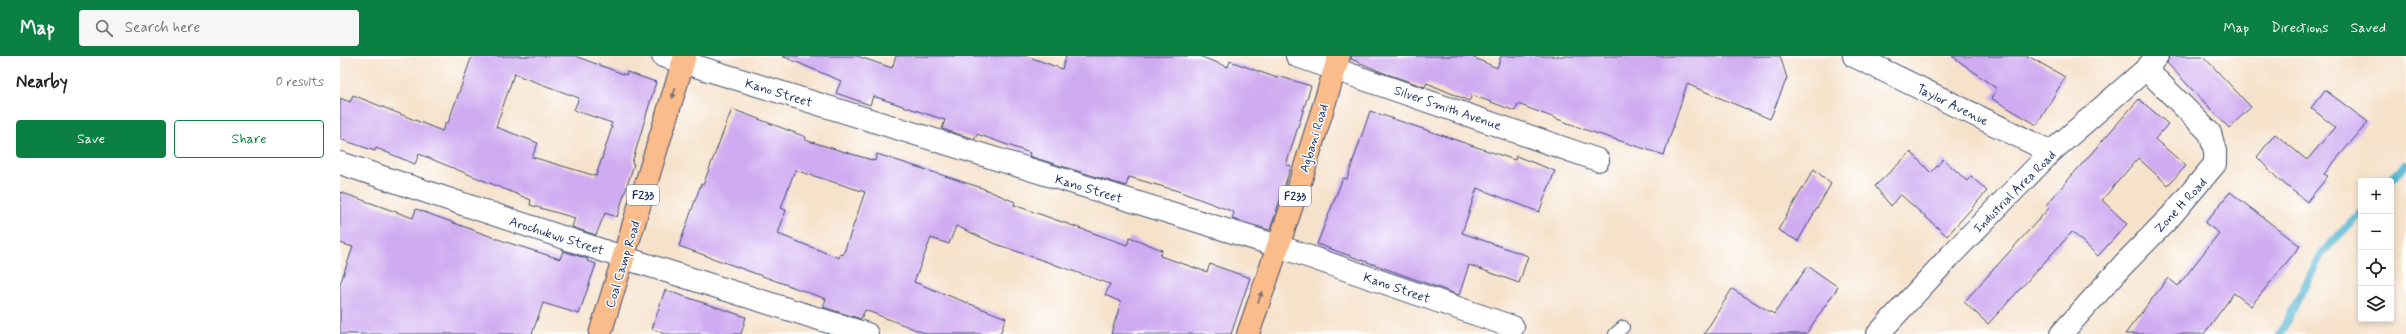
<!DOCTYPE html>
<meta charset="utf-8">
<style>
body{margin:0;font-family:Mynerve,sans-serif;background:#f6f6f6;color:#222}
.controls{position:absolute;right:12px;bottom:12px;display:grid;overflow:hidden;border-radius:4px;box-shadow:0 2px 6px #0003}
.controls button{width:36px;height:36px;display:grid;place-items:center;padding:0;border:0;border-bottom:1px solid #e0e0e0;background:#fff;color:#222;font:20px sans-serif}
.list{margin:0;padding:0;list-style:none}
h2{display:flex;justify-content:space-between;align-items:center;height:52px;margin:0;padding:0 16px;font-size:17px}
h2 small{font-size:13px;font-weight:400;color:#767676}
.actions{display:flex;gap:8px;padding:12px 16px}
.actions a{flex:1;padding:9px 0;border:1px solid #0b8043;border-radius:4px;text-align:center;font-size:14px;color:#0b8043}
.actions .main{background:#0b8043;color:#fff}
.icon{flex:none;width:22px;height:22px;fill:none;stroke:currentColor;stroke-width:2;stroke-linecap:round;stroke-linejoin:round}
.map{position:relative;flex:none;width:2066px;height:278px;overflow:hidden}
header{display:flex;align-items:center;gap:24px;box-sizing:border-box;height:56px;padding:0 20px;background:#0b8043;color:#fff}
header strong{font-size:19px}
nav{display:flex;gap:22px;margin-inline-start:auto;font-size:14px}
.search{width:280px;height:36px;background:#f6f6f6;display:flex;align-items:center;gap:10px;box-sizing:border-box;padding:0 14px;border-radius:4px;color:#767676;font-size:15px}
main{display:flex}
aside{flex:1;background:#fff}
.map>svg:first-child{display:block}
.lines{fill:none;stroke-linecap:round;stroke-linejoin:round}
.stream{stroke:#50b3cf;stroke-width:8}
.building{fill:#cfabf1;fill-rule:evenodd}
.service-casing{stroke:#3c4a6e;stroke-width:14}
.minor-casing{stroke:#3c4a6e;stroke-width:24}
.primary-casing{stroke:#3c4a6e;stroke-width:24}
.service{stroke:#fff;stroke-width:12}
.minor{stroke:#fff;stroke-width:22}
.primary{stroke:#f9bc8a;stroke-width:22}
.oneway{fill:#7f6e72}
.labels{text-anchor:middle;stroke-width:3;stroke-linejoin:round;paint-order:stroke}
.shield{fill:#fff;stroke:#5f6d8e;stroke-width:1}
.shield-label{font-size:12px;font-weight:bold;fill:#1b2f5e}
.street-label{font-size:13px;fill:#1b2f5e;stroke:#fff}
</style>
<header>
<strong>Map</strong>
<div class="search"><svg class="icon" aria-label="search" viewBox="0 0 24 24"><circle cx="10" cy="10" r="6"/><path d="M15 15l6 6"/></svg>Search here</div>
<nav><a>Map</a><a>Directions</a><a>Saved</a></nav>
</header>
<main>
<aside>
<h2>Nearby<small>0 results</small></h2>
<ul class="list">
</ul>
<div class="actions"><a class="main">Save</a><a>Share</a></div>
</aside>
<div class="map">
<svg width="2066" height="278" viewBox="0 0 2066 278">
<rect width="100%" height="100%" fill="#fff"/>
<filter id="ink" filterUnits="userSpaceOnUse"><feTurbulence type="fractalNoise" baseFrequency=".025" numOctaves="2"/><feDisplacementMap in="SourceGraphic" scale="8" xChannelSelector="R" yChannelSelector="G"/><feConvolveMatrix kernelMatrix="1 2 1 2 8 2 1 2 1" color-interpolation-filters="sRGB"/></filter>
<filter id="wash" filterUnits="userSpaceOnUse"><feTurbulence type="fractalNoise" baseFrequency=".012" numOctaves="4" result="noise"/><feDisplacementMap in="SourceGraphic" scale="16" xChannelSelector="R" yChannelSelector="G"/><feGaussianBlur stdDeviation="0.9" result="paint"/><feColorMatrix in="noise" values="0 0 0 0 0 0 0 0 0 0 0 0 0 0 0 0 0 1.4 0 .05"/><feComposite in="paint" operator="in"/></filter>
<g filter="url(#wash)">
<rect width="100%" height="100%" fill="#f6e2cb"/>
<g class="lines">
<!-- stream -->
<g class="stream">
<polyline points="2050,125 2066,108"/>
<polyline points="1940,278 1982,197 2021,156"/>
</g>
</g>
<g id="blocks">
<!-- building -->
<g class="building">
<path d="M132,0h103l51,19 1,-3 29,10 -24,81 2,1 -17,53 -12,-4 -9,22 -24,-8 3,-9 -45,-13 1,-5 -112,-46 -4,10 -39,-16 -1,3 -35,-12v-41l10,4 3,-7 89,36 4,-9 2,1zM174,18l65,24 -5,12 38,13 -2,4h2l-16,49 -64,-19 6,-14 -42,-16z"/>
<polygon points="442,0 517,0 552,12 556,0 687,0 722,13 726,0 859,0 888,11 890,5 937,22 938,20 971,30 946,109 951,110 930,174 892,163 894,156 838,135 789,121 786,130 689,100 690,97 637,78 635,83 602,73 605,64 533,40 530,49 496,37 501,25"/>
<polygon points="1011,0 1130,0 1157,12 1161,0 1440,0 1447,22 1430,63 1347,28 1324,99 1246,74 1178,48 1175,55 1132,39 1129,45 1087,27 1085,31 1044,17 1011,3"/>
<polygon points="1612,0 1688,0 1725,21 1697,69 1651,42 1657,33"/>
<polygon points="1829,0 1863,0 1911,51 1889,72 1827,7"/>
<polygon points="1985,34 2028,66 1984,118 1988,120 1967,146 1937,122 1917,101 1935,78 1967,104 1995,71 1971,52"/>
<polygon points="1799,43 1828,68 1815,83 1846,110 1828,129 1798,102 1762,144 1787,168 1758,200 1732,176 1648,268 1624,246 1709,152 1706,149"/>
<path d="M392,53l74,28 -1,3 70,21 2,-7 105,34 33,14 -1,3 113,40 3,-8 32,13 -2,6 47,16 3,-8 40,14 -19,56h-120l10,-32 -16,-7 5,-11 -114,-40 -40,-18 -7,18 -18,-6 -17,44 92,36 -6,16h-73l-62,-24 -4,9 -38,-12 3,-8 -147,-53 22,-62 2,1zM455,114l70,22 -22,63 -3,-1 -1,4 -61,-24 8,-24 -5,-2z"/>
<polygon points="1030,55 1175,104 1176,100 1215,115 1199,156 1137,132 1122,177 1188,200 1179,227 1129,209 1119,239 977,188 1003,122 1007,123"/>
<polygon points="1571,96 1591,117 1603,103 1627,125 1631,120 1647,135 1607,180 1560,138 1551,150 1535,130"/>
<polygon points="1474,113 1491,128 1458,185 1438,174"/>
<polygon points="0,136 73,162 76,153 166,186 220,203 223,195 248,203 247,205 256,208 239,258 203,247 192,278 0,278 0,228 13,191 0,187"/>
<polygon points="1890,136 1960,190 1911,250 1894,237 1864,278 1785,278 1828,222 1838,230 1879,177 1865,167"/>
<polygon points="1468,210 1498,231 1466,278 1364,278 1392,233 1434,258"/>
<polygon points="325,234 406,261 401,278 325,278 312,273"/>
</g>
</g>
</g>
<g filter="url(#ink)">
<use href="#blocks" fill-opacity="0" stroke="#3c4a6e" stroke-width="1"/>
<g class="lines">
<defs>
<polyline id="service" points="1275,278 1283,271"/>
<g id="minor">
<polyline points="323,0 938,190 1173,271"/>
<polyline points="957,0 1258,104"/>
<polyline points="1514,0 1711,96"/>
<polyline points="0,107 285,202 527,278"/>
<polyline points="1538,278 1611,199 1711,96 1806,13 1817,0"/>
<polyline points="1721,278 1783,209 1830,161 1875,108 1875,95 1870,77 1806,13"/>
</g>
<g id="primary">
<polyline points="260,278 345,0"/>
<polyline points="908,278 963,117 999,0"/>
</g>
</defs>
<!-- service casing -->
<use href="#service" class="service-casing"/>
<!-- minor casing -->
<use href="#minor" class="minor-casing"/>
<!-- primary casing -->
<use href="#primary" class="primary-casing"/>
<!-- service -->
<use href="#service" class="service"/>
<!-- minor -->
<use href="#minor" class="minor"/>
<!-- primary -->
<use href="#primary" class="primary"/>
</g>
<!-- one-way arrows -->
<defs><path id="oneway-solid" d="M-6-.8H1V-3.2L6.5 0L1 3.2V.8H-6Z"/></defs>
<g class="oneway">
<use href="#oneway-solid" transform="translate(334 37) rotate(107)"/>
<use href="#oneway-solid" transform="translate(920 241) rotate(-71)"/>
</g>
</g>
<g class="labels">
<!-- shield labels -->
<g class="shield">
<rect x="287" y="129" width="32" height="20" rx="3"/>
<rect x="939" y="130" width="32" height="20" rx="3"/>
</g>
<g class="shield-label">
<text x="303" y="143">F233</text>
<text x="955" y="144">F233</text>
</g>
<!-- street labels -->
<g class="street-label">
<text transform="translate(439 36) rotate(17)" y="5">Kano Street</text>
<text transform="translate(1613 48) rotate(26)" y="5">Taylor Avenue</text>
<text transform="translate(1108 51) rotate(19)" y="5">Silver Smith Avenue</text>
<text transform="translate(973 82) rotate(-73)" y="5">Agbani Road</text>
<text transform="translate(749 132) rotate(17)" y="5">Kano Street</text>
<text transform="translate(1674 135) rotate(-45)" y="5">Industrial Area Road</text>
<text transform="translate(1840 149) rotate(-47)" y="5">Zone H Road</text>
<text transform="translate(217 179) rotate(18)" y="5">Arochukwu Street</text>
<text transform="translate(282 208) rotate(-73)" y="5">Coal Camp Road</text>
<text transform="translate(1057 231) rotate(19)" y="5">Kano Street</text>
</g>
</g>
</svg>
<div class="controls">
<button>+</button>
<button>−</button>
<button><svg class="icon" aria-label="locate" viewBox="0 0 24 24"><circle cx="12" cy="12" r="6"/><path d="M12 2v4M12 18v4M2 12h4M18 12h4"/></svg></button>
<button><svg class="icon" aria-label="layers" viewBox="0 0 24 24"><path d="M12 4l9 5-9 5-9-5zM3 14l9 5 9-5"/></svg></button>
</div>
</div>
</main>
